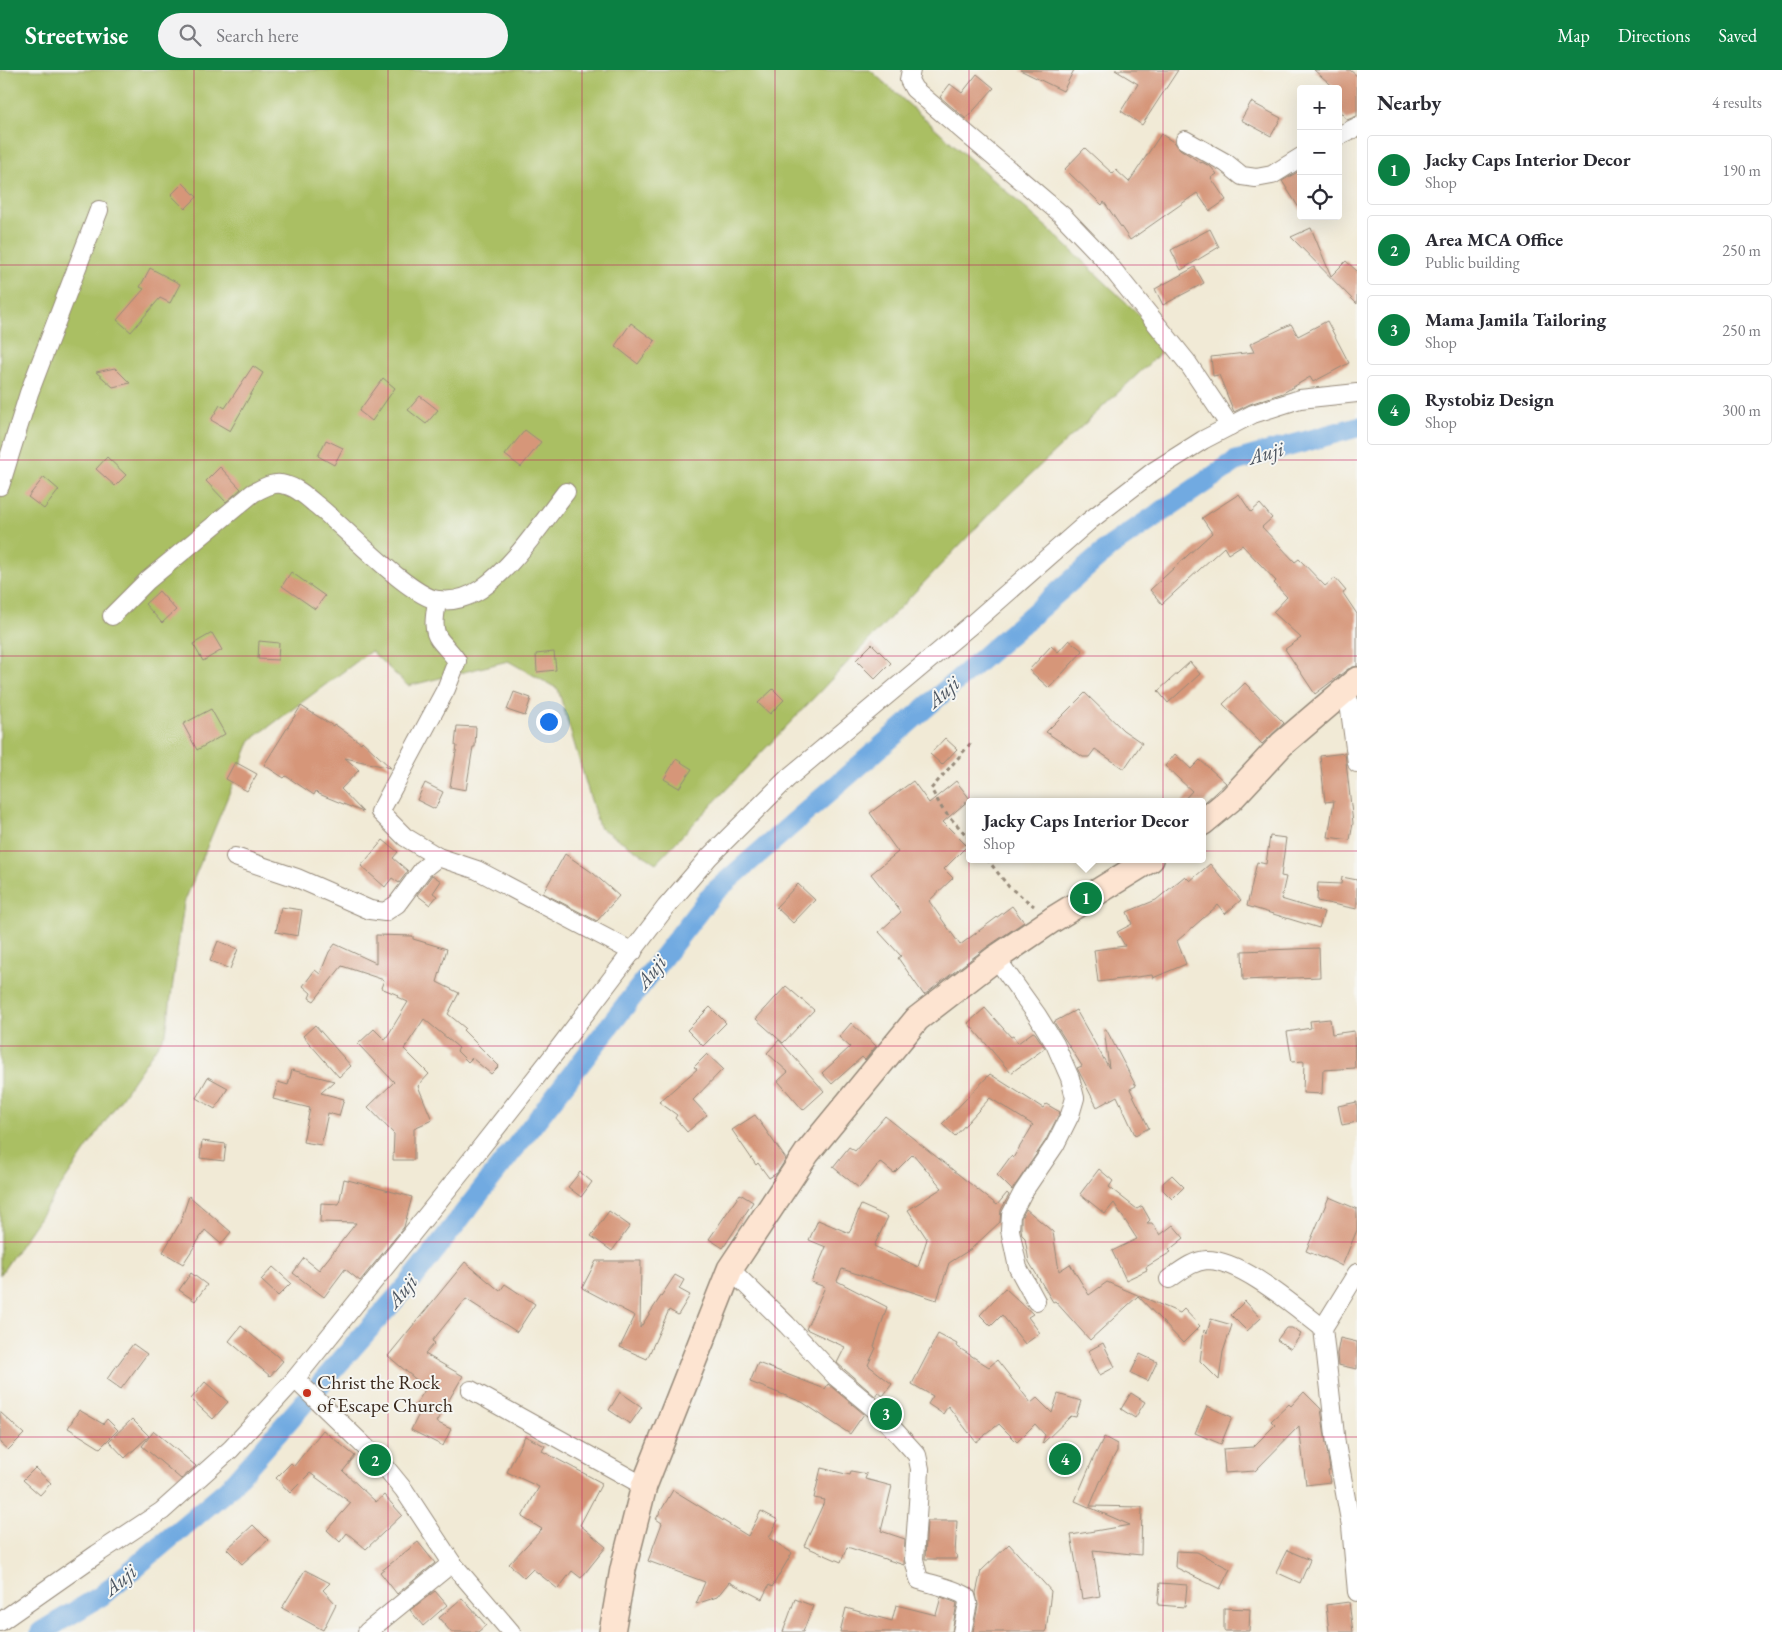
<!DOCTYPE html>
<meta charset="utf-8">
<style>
body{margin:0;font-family:"EB Garamond",serif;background:#f2f2f3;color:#2b2b33}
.controls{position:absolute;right:15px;top:15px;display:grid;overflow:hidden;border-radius:5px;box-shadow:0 5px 20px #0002}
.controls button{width:45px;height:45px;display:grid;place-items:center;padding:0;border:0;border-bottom:1px solid #e1e1e2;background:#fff;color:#2b2b33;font:25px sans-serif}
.you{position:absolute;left:548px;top:651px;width:18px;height:18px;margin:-12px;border:4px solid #fff;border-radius:50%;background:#1a73e8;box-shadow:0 0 0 8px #1a73e833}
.badge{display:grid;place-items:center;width:32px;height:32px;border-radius:50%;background:#0b8043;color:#fff;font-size:16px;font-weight:700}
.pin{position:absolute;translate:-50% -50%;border:2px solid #fff;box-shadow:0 1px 5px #0006}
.popup{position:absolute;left:966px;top:728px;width:240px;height:65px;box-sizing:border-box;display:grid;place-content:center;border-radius:5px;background:#fff;filter:drop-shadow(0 1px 4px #0005);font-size:16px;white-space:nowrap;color:#7c7c81}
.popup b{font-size:19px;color:#2b2b33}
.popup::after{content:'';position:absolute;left:50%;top:100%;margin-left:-10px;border:10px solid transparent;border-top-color:#fff}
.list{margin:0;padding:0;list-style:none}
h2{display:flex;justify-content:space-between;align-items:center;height:65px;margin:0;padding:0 20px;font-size:21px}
h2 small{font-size:16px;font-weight:400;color:#7c7c81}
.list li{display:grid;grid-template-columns:32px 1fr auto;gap:15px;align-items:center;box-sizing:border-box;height:70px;margin:0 10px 10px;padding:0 10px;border:1px solid #e1e1e2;border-radius:5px}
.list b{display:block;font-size:19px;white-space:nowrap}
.list p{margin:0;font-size:16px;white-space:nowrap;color:#7c7c81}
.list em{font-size:16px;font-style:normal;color:#7c7c81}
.icon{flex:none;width:28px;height:28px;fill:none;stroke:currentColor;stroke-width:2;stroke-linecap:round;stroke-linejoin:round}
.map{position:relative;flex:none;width:1357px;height:1562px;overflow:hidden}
header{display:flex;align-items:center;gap:30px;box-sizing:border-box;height:70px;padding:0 25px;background:#0b8043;color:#fff}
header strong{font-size:24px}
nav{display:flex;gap:28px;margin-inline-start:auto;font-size:18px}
.search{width:350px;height:45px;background:#f2f2f3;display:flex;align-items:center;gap:12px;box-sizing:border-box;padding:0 18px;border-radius:28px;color:#7c7c81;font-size:19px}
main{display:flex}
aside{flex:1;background:#fff}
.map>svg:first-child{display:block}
.green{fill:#aabf64;stroke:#727441}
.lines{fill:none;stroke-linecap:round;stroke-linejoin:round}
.canal{stroke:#71aae1;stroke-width:21}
.building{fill:#d69679}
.street-casing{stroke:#968a7a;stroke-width:20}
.secondary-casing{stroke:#968a7a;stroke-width:28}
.path{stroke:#968a7a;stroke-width:3;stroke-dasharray:4 4;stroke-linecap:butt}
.street{stroke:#fff;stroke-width:18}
.secondary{stroke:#fde4d1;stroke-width:25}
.grid{fill:none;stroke:#c2185b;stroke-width:1;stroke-opacity:0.55}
.poi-dot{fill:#c8321e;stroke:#f6f6f2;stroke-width:2}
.labels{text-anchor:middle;stroke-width:4;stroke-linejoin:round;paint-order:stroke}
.poi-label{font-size:20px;fill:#3b2a1e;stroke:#f6f6f2;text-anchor:start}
.water-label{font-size:21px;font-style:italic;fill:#4e5762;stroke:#f6f6f2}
</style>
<header>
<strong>Streetwise</strong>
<div class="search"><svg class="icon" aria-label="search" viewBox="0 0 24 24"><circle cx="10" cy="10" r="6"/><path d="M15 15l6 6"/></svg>Search here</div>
<nav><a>Map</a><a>Directions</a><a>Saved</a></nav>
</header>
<main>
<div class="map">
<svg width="1357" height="1562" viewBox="0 0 1357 1562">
<rect width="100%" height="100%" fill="#f6f6f2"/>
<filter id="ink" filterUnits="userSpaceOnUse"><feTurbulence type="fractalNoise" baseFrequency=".02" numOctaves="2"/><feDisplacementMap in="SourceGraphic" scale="10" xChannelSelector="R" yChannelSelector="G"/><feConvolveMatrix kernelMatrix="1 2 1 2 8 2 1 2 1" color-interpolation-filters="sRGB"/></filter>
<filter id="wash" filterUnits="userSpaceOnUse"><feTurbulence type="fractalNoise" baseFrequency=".0096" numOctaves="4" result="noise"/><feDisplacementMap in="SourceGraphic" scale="20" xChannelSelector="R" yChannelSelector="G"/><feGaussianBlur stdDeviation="1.12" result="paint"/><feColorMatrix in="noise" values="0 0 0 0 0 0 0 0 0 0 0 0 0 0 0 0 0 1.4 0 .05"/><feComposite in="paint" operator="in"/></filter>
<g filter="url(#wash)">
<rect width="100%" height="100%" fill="#f1ead6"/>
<!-- green -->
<polygon class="green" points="0,0 870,0 1052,162 1170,274 999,434 656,793 599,757 558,619 508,591 408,616 371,581 251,670 184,833 166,963 0,1205"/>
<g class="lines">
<!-- canal -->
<polyline class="canal" points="41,1562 101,1526 229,1418 412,1210 712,824 1111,476 1236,391 1357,357"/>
</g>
<g id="blocks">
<!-- building -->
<g class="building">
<polygon points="1020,0 1074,0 1063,21"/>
<polygon points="1115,0 1178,0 1142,55 1121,41 1138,14"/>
<polygon points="1314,0 1350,0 1357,6 1357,46 1347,50 1338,39 1338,19 1336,19"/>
<polygon points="977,4 994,18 966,49 940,27 950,14 962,23"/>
<polygon points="1251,32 1281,48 1271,66 1241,50"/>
<polygon points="1161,64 1175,73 1180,79 1201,93 1202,92 1211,97 1217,104 1211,108 1226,130 1210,141 1197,123 1130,170 1104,132 1102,135 1065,99 1085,78 1113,104 1116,100 1129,112"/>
<polygon points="1301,100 1301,141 1282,111"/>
<polygon points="183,113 197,127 185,139 171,125"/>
<polygon points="1311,158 1331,206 1346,191 1357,201 1357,234 1291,167"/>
<polygon points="1210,159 1219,177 1181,200 1171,180"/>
<polygon points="1195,197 1204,213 1163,235 1155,219"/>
<polygon points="150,198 180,214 170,233 160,228 131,262 117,250 144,219 140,217"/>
<polygon points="1327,251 1349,293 1313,312 1310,307 1283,323 1250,334 1234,342 1219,305 1213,306 1211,287 1254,282 1250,274 1291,254 1298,266"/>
<polygon points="631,253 655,271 638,294 615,276"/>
<polygon points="253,296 263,303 230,361 211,350 220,335 225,338"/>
<polygon points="115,298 130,313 113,317 96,302"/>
<polygon points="383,308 395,318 372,351 359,341"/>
<polygon points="420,326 438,340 426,354 408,340"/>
<polygon points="525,360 541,372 521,397 505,385"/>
<polygon points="326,370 343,378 334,395 318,386"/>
<polygon points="107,387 126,405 115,416 96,399"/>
<polygon points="220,397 241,419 226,432 206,411"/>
<polygon points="44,407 59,420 44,439 28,427"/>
<polygon points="1239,424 1251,442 1260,434 1272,448 1262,457 1295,492 1299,489 1325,516 1335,508 1346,521 1343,523 1357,544 1357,596 1348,599 1315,624 1285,579 1301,568 1273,542 1287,527 1274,513 1276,511 1242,475 1228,484 1224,477 1162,534 1150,520 1212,463 1202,448"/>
<polygon points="291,502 325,526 315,539 282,516"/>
<polygon points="159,521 176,540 162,553 145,534"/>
<polygon points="212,563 222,580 203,591 193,574"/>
<polygon points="1069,570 1083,581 1049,618 1029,600 1051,576 1058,582"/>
<polygon points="259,571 279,573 278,590 258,589"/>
<polygon points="872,574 891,593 875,609 856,590"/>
<polygon points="554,582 556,600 537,602 536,584"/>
<polygon points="1190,592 1200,604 1168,633 1158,621"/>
<polygon points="1245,613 1284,653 1262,674 1223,634"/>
<polygon points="773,619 784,630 770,644 758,633"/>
<polygon points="514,622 531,628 525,646 507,640"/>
<polygon points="1085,623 1123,660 1142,673 1124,699 1095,679 1089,687 1083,687 1046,662"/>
<polygon points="301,636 333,656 334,654 361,673 362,671 391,698 345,688 359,700 341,719 363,742 319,724 316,721 314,725 286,706 284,708 264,695"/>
<polygon points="211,639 225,664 197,680 183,654"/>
<polygon points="457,656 476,657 475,677 473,677 466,720 450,717 457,676 455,675"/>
<polygon points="945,668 957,679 942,695 930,684"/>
<polygon points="1345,683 1353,753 1350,770 1328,767 1334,731 1325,732 1320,686"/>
<polygon points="1175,684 1191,699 1200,690 1226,713 1205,732 1182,732 1192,721 1165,696"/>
<polygon points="676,689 692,699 679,718 664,709"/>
<polygon points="235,692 257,704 247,721 226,709"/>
<polygon points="913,711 929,733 956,711 970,729 943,752 967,776 944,799 953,808 929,831 960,875 1012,836 1024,852 987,877 924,925 898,888 901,886 879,862 901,842 871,804 898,782 870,743"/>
<polygon points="425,713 443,722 435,739 417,730"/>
<polygon points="1270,766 1286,768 1281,806 1286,807 1281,829 1324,842 1319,858 1247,836 1257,792 1266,794"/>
<polygon points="383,770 398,782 393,788 408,801 399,813 392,808 385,817 361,796"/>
<polygon points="565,784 593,803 619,826 597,851 543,823"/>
<polygon points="1210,794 1241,830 1225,844 1218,835 1177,871 1186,894 1153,908 1152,905 1098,912 1094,880 1125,876 1117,862 1132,854 1127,842 1156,830 1185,806 1190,811"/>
<polygon points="432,805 441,811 433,823 437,826 430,835 417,825"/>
<polygon points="1342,807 1357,810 1357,839 1317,831 1318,813 1341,814"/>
<polygon points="798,814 815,830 793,853 776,837"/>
<polygon points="281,837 302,840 298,866 276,862"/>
<polygon points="376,865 413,866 413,869 447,879 437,912 459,923 448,944 465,958 463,960 499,996 491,1004 472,988 468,992 457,981 459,978 424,949 404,979 429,1004 418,1016 432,1050 414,1058 414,1090 393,1090 394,1064 368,1037 394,1012 358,974 374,959 385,970 408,932 397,927 398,925 381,918 384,910 342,896 314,931 309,928 311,923 303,916 315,900 320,904 329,882 335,874 376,893"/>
<polygon points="218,871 238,879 230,899 210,891"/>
<polygon points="1319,878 1320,907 1243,910 1242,881"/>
<polygon points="786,916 814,940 783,973 756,949"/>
<polygon points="710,937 726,953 703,976 687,960"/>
<polygon points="985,938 1011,967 1013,966 1018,973 1033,962 1035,963 1045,978 1011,1003 968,953"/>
<polygon points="1076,940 1109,998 1104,959 1106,959 1136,1016 1130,1019 1149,1058 1135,1065 1117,1026 1097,1037 1077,998 1082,996 1054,952"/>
<polygon points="1330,949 1332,964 1354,961 1355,998 1323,1000 1322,1024 1303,1023 1304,991 1292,992 1287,962 1311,958 1310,951"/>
<polygon points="851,953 876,976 865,990 862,987 832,1014 822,1003 850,977 839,967"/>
<polygon points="315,955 351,996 339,1007 303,966"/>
<polygon points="779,970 824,1021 803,1040 778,1011 788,1002 767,983"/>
<polygon points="707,984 723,999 693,1030 707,1045 687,1062 675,1048 677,1045 659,1032 697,999 694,997"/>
<polygon points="292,1000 334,1011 321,1023 344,1029 339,1046 328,1043 321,1075 303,1072 310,1038 273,1029 278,1012 288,1015"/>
<polygon points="990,1004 1043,1038 1046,1034 1060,1042 1046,1070 1012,1120 997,1105 1011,1086 1013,1088 1033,1055 990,1028 955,1066 942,1054"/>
<polygon points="208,1007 228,1018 215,1039 196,1028"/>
<polygon points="1357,1032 1357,1052 1342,1055 1338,1036"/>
<polygon points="755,1045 786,1089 777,1103 769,1108 758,1093 756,1095 732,1060"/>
<polygon points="885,1046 997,1135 1007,1123 1009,1125 1001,1140 1000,1152 971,1179 949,1193 937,1230 842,1199 837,1211 887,1237 874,1277 876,1278 868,1295 892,1314 883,1326 878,1322 875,1326 837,1293 845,1277 806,1259 825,1217 811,1212 826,1177 809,1170 818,1150 849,1163 861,1135 888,1147 874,1176 918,1197 927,1169 908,1140 942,1118 913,1084 894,1103 880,1092 859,1118 833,1097 849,1077 855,1081"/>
<polygon points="202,1071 226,1074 224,1091 200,1088"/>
<polygon points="1099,1099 1113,1111 1109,1117 1137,1139 1142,1136 1150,1150 1147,1153 1152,1153 1160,1165 1173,1155 1184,1168 1169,1180 1171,1182 1146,1197 1147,1200 1126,1210 1112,1181 1137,1169 1114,1133 1105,1144 1080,1124"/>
<polygon points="580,1102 592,1112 581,1127 568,1117"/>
<polygon points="1172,1105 1184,1117 1172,1129 1163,1120 1163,1113"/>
<polygon points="344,1109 412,1127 404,1157 360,1211 345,1199 324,1227 293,1203 304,1188 319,1200 356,1153 320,1152 321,1133 339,1134"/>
<polygon points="740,1124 753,1132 723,1178 709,1169"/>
<polygon points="189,1126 231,1162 221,1174 205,1160 183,1194 163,1182 180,1153"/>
<polygon points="1329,1127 1357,1139 1357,1160 1342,1196 1324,1187 1323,1188 1306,1181"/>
<polygon points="1026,1139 1053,1162 1059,1201 1070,1194 1089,1225 1107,1212 1180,1243 1184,1239 1200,1256 1183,1273 1138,1226 1090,1270 1055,1231 1053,1232 1029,1192 1025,1168 1022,1165 1021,1159 1021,1148"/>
<polygon points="609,1141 630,1156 612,1181 591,1166"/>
<polygon points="596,1191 641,1191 640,1258 675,1205 684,1210 679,1219 690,1225 678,1245 669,1240 647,1289 620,1277 635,1246 582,1218"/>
<polygon points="465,1192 500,1221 505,1214 535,1234 517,1262 466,1229 432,1271 435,1273 425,1284 463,1306 436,1352 451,1359 443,1376 411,1360 421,1340 415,1336 426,1318 388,1286"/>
<polygon points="273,1197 291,1213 278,1226 261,1210"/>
<polygon points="191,1203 207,1215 195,1231 179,1220"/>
<polygon points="1005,1218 1033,1244 1028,1247 1040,1263 1025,1274 1002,1245 991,1256 980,1245"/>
<polygon points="1245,1231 1261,1248 1247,1261 1231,1245"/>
<polygon points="1211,1249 1232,1255 1223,1282 1219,1310 1200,1291 1204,1260 1207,1263"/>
<polygon points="241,1256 283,1291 270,1306 229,1271"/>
<polygon points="1286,1258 1292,1258 1301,1264 1291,1279 1277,1270"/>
<polygon points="938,1264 957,1274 956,1276 989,1297 997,1290 1031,1333 1037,1328 1052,1343 1058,1324 1081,1331 1076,1347 1071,1346 1042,1374 1045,1365 1035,1354 1017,1372 999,1354 976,1372 948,1336 943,1344 928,1334 933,1326 912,1314"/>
<polygon points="1340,1268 1357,1272 1357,1299 1338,1295 1337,1284"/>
<polygon points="1103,1273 1115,1297 1100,1305 1088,1281"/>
<polygon points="133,1274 147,1284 121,1319 107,1309"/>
<polygon points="1140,1284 1157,1292 1148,1311 1131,1303"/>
<polygon points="758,1293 825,1319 828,1314 864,1344 850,1364 802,1332 750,1312"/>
<polygon points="205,1312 228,1332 213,1349 191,1329"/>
<polygon points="620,1322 642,1337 630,1354 609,1340"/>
<polygon points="1304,1322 1321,1339 1330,1400 1328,1401 1330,1412 1306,1415 1299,1356 1255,1401 1225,1403 1223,1379 1253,1377 1275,1355 1271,1351 1289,1334 1291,1336"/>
<polygon points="1131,1323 1145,1332 1135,1348 1121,1339"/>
<polygon points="1207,1336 1232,1347 1221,1374 1195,1363"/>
<polygon points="79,1340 103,1354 107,1349 118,1360 100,1378 68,1358"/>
<polygon points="0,1342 24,1364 8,1380 0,1373"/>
<polygon points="132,1349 149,1366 125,1388 109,1371"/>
<polygon points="323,1360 355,1386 343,1401 376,1432 384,1425 402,1445 366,1479 347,1463 340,1472 327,1460 351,1433 310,1403 290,1423 276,1408 291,1393 294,1396"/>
<polygon points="154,1361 196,1396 181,1409 142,1376"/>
<polygon points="525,1366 545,1376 542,1381 602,1413 580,1455 606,1477 581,1508 572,1501 558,1519 533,1499 524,1508 509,1494 542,1459 522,1447 539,1417 507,1402"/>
<polygon points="1104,1367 1117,1374 1117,1381 1100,1412 1090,1436 1142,1437 1141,1485 1093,1480 1100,1526 1082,1529 1071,1465 1130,1455 1075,1431 1093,1389"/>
<polygon points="35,1398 51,1413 40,1425 23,1410"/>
<polygon points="821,1398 850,1405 851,1401 867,1404 865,1409 892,1416 881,1461 905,1469 904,1495 847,1477 841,1492 804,1476 825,1430 814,1428"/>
<polygon points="673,1420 748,1466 761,1441 778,1450 769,1468 792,1483 772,1517 769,1515 762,1529 729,1512 717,1527 696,1534 705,1512 648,1491 662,1453 656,1449"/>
<polygon points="927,1451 957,1451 955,1484 957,1485 956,1489 925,1489"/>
<polygon points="253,1455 268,1470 242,1494 227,1479"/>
<polygon points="418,1472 435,1493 397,1524 380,1502"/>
<polygon points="1009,1474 1051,1521 1046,1562 973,1562 978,1535 976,1523 981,1501"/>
<polygon points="1287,1480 1310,1490 1300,1513 1276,1502"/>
<polygon points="1176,1481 1197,1482 1230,1499 1220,1519 1175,1497"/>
<polygon points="305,1500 330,1513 323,1520 336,1534 323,1560 282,1538"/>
<polygon points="1160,1513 1187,1515 1185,1537 1158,1535"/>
<polygon points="435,1521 447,1535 423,1556 410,1540"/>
<polygon points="941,1527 957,1533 952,1562 840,1562 846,1538 892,1551 896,1535 936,1545"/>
<polygon points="462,1528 486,1555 478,1562 451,1562 439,1548"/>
<polygon points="795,1529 813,1536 803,1562 783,1562"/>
<polygon points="1349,1532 1353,1562 1329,1562 1326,1535"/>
<polygon points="1224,1538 1250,1539 1249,1561 1224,1561"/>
</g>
</g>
</g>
<g filter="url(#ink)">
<use href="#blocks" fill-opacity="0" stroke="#968a7a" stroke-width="1"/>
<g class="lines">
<defs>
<g id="street">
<polyline points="911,0 909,10 914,19 1062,145 1105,190 1187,292 1230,356"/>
<polyline points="1338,66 1357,57"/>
<polyline points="1185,70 1226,93 1242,106 1256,108 1272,105 1301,87"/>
<polyline points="0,416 29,323 99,140"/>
<path d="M437,530c-1,12 -6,28 2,39 6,8 13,14 18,22l-11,28 -66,123 25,25 33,20 39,13 156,82"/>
<path d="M112,546l36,-36 105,-87c10,-5 21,-12 32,-8 11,2 21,11 29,18 27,20 95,94 124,97 15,2 31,-3 43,-11 33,-23 60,-65 85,-97"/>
<polyline points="1347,618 1357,693"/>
<polyline points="235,787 297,808 370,840 385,842 397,834 423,799 438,787"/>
<polyline points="996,888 1037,945 1055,974 1070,1008 1075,1028 1070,1045 1055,1075 1023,1122 1011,1145 1010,1160 1018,1198 1036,1231"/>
<path d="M730,1199l57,56 49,52 41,34 40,44 3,14 -1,20 -5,70 5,21c16,5 33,8 47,16l2,7 -6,29"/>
<polyline points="1357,1203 1323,1258 1336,1374 1351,1456 1357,1522"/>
<path d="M1169,1209c12,-8 23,-18 38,-19 35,0 88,47 116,68"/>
<polyline points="295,1309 382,1393 404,1420 452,1493 511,1562"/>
<polyline points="471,1320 644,1416"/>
<polyline points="0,1552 97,1484 162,1441 231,1379 295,1309 464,1099 559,978 666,837 709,787 788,708 972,554 1088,452 1154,401 1203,370 1253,344 1300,329 1357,323"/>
<polyline points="367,1562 452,1493"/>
</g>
<g id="secondary">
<polyline points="1202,753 1231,729 1282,674 1357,610"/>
<polyline points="612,1562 623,1499 644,1416 730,1199 807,1083 917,949 996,888 1052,850 1151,789"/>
</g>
</defs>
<!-- street casing -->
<use href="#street" class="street-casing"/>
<!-- secondary casing -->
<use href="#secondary" class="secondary-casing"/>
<!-- path -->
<g class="path">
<polyline points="970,769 943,740 931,719 971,673"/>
<polyline points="987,789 1009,817 1034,836"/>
</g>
<!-- street -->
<use href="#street" class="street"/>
<!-- secondary -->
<use href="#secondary" class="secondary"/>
</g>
</g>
<!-- grid -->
<path class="grid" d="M194,0v1562M388,0v1562M582,0v1562M775,0v1562M969,0v1562M1163,0v1562M0,195h1357M0,390h1357M0,586h1357M0,781h1357M0,976h1357M0,1172h1357M0,1367h1357"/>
<!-- markers -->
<circle class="poi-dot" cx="307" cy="1323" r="5"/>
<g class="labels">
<!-- poi labels -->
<g class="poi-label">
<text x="317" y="1319">Christ the Rock<tspan x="317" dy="23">of Escape Church</tspan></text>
</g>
<!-- water labels -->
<g class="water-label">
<text transform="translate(1266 383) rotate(-16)" y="7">Auji</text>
<text transform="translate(943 622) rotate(-41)" y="7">Auji</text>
<text transform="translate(651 902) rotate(-52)" y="7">Auji</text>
<text transform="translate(402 1221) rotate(-50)" y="7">Auji</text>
<text transform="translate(120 1510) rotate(-40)" y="7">Auji</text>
</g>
</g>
</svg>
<div class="controls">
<button>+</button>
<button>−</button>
<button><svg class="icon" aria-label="locate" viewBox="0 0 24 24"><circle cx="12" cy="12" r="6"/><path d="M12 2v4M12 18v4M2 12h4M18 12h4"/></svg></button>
</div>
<div class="you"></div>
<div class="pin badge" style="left:1086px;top:828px">1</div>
<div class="popup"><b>Jacky Caps Interior Decor</b>Shop</div>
<div class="pin badge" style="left:375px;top:1390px">2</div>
<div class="pin badge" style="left:886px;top:1344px">3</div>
<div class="pin badge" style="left:1065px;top:1389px">4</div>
</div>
<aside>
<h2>Nearby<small>4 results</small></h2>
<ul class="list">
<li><span class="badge">1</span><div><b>Jacky Caps Interior Decor</b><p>Shop</p></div><em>190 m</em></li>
<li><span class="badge">2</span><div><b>Area MCA Office</b><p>Public building</p></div><em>250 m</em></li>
<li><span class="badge">3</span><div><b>Mama Jamila Tailoring</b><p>Shop</p></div><em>250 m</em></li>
<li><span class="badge">4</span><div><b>Rystobiz Design</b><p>Shop</p></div><em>300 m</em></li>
</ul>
</aside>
</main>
